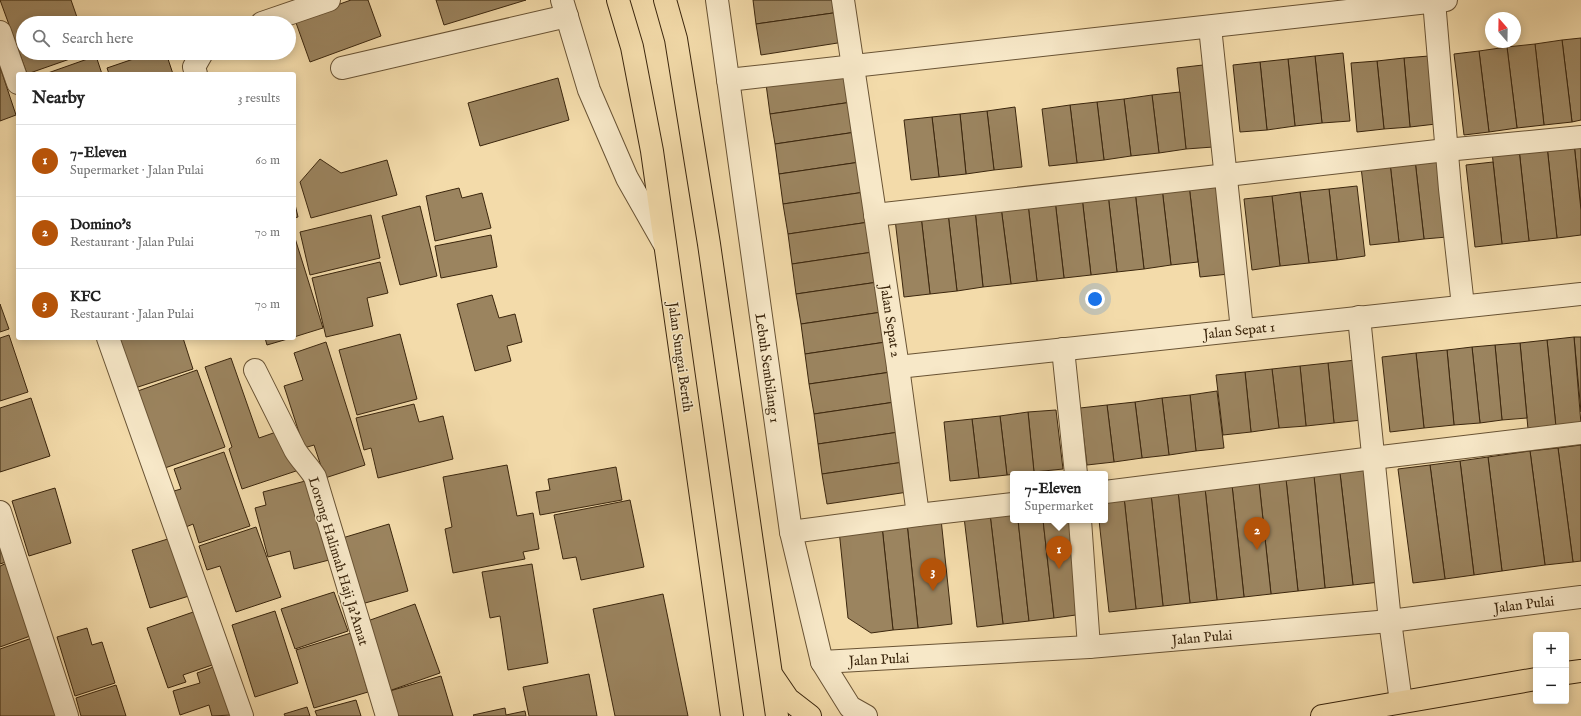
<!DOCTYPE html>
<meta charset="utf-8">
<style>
body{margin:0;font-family:"IM FELL English",serif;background:#f6f6f6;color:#222}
.controls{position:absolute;right:12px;bottom:12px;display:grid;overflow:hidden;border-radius:4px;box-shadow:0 2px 10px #0003}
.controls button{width:36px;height:36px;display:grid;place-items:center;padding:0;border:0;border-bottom:1px solid #e0e0e0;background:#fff;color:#222;font:20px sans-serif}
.compass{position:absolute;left:1485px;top:12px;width:36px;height:36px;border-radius:50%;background:#fff;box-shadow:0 2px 10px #0003;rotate:340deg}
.you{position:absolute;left:1095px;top:299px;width:14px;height:14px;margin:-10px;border:3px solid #fff;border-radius:50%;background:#1a73e8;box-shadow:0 0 0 6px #1a73e833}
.badge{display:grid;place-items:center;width:26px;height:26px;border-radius:50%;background:#b45309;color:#fff;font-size:13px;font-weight:700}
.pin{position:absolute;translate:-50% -33px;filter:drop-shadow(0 1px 2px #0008)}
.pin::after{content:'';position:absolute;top:21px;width:14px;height:12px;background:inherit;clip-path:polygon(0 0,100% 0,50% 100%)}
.popup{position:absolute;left:1010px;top:471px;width:98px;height:52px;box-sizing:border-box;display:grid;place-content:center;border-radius:4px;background:#fff;filter:drop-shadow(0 1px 3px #0005);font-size:13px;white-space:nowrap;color:#767676}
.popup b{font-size:15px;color:#222}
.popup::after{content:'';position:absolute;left:50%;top:100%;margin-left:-8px;border:8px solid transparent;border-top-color:#fff}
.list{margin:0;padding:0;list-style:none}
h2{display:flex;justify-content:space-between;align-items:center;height:52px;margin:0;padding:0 16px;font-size:17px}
h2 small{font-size:13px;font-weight:400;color:#767676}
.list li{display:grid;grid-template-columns:26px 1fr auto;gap:12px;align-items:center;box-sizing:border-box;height:72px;padding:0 16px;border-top:1px solid #e0e0e0}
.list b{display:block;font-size:15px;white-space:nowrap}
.list p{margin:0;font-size:13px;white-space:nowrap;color:#767676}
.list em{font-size:13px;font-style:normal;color:#767676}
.icon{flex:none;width:22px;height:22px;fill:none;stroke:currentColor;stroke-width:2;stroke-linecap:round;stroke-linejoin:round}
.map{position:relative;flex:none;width:1581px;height:716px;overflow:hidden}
.search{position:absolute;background:#fff;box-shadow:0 2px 10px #0003;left:16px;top:16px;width:280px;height:44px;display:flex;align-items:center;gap:10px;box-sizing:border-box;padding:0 14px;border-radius:22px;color:#767676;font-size:15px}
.panel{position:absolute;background:#fff;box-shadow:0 2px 10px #0003;left:16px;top:72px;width:280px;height:268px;border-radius:4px}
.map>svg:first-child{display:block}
.building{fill:#9b845f;stroke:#3b260d}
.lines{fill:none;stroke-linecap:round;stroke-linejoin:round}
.minor-casing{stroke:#695334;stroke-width:24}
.major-casing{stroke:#3b260d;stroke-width:24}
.minor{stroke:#f7e8c8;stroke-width:22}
.major{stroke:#f3dbaa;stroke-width:22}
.labels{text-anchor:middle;stroke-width:3;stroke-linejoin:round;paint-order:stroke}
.street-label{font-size:14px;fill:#3b260d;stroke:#f7e8c8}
</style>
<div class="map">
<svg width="1581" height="716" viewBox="0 0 1581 716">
<rect width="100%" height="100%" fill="#f3dbaa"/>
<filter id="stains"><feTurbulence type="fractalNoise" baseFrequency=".005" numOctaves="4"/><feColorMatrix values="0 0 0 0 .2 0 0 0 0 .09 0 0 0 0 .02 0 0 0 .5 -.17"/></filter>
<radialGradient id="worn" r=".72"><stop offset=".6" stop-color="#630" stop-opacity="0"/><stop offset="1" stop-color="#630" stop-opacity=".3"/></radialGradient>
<!-- building -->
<g class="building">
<polygon points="0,0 71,0 79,23 23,23 23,53 87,53 27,74"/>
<polygon points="351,0 368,0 381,36 310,62 295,20"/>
<polygon points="436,0 526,0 444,25"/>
<polygon points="753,0 838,0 840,12 756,24"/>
<polygon points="840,12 844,42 761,55 756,24"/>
<polygon points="1581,38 1581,120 1572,122 1562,40"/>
<polygon points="1562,40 1572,122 1544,125 1535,44"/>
<polygon points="1535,44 1544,125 1517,128 1507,47"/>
<polygon points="1507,47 1517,128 1489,132 1479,51"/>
<polygon points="1479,51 1489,132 1464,135 1454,54"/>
<polygon points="151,53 166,53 173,74 109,74 107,68"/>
<polygon points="1343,53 1350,121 1322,123 1315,56"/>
<polygon points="96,56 102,74 45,74"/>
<polygon points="1315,56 1322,123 1295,126 1288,59"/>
<polygon points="1429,56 1436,124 1410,127 1404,58"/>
<polygon points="1404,58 1410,127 1384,129 1377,61"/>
<polygon points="1288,59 1295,126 1267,130 1260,62"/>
<polygon points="1377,61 1384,129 1357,132 1351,63"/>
<polygon points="1260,62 1267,130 1240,132 1233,65"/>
<polygon points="1203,65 1213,147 1186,149 1177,68"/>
<polygon points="0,67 16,115 0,121"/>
<polygon points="847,72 852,102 770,114 766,84"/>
<polygon points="558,78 569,120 480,146 468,103"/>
<polygon points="1180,92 1186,149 1159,153 1152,95"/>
<polygon points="1152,95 1159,153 1131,156 1124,99"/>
<polygon points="1124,99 1131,156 1104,160 1097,102"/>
<polygon points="852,102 856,132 775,144 770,114"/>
<polygon points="1097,102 1104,160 1077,163 1070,105"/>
<polygon points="1070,105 1077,163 1049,166 1042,109"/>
<polygon points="1015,107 1022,167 994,170 987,111"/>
<polygon points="987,111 994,170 966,174 960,114"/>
<polygon points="960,114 966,174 939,177 932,117"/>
<polygon points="932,117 939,177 911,180 904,120"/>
<polygon points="856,132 860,162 779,174 775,144"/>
<polygon points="1581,142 1581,210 1574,143"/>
<polygon points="1574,143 1581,210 1581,235 1557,238 1547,146"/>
<polygon points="1547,146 1557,238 1529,241 1519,149"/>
<polygon points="1519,149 1529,241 1502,244 1492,152"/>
<polygon points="1438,158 1447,237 1424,239 1415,160"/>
<polygon points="320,159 341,173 387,160 397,195 311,218 300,182"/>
<polygon points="1415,160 1424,239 1399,242 1390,163"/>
<polygon points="860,162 865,192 783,204 779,174"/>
<polygon points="1493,162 1502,244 1475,247 1466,165"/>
<polygon points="1390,163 1399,242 1370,245 1361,167"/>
<polygon points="1218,181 1229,274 1200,277 1189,185"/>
<polygon points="1189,185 1198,262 1171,265 1162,188"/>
<polygon points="1357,186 1365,256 1337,260 1329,189"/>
<polygon points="459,188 462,198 482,193 491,228 435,241 426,196"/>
<polygon points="1162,188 1171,265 1144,269 1135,191"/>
<polygon points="1329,189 1337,260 1309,263 1300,192"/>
<polygon points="1135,191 1144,269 1117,272 1108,194"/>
<polygon points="865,192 869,222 788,234 783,204"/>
<polygon points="1300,192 1309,263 1280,266 1272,196"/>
<polygon points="1108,194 1117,272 1091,275 1082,197"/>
<polygon points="1272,196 1280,266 1252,270 1244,199"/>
<polygon points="1082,197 1091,275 1064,278 1055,200"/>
<polygon points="294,200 298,217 294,218"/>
<polygon points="1055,200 1064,278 1037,281 1028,204"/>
<polygon points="1028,204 1037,281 1011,284 1001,207"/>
<polygon points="420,206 437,276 400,285 382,216"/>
<polygon points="1001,207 1011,284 983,287 975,210"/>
<polygon points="975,210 983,287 957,291 948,213"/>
<polygon points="948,213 957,291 930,294 921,216"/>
<polygon points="371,215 380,258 310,275 300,232"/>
<polygon points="921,216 930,294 904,297 895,219"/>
<polygon points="869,222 873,252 792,264 788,234"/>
<polygon points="294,235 323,328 294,337"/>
<polygon points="491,235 497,267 441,278 435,246"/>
<polygon points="873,252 878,282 796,294 792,264"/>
<polygon points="380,262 388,293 367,298 373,326 326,337 312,278"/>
<polygon points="878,282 882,312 801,324 796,294"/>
<polygon points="492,295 499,318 515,314 522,342 507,346 511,361 475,371 457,304"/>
<polygon points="0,304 9,329 0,332"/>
<polygon points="882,312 886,342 805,354 801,324"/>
<polygon points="400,334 417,399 357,415 339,350"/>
<polygon points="9,335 28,392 0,401 0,338"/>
<polygon points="1574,337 1581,337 1581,412"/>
<polygon points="1574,337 1581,424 1556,427 1547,340"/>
<polygon points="115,338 183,338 193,369 132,389"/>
<polygon points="265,338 291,338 267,345"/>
<polygon points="1547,340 1556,427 1528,429 1520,343"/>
<polygon points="326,342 365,465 325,478 314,445 304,448 284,386 303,380 294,353"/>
<polygon points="886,342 891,372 809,384 805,354"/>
<polygon points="1520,343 1527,418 1502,420 1495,345"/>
<polygon points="1495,345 1502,420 1480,423 1472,347"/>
<polygon points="1472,347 1480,423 1454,425 1447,350"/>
<polygon points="1447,350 1454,425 1424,428 1416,353"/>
<polygon points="1416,353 1424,428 1390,432 1382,357"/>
<polygon points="231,358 259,438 282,430 296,471 242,489 229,449 232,447 205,367"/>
<polygon points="1356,360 1362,420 1334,423 1328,363"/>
<polygon points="1328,363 1334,423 1306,426 1300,366"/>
<polygon points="1300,366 1306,426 1279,428 1272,369"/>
<polygon points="1272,369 1279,428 1251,432 1245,372"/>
<polygon points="197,370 225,447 162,469 135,392"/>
<polygon points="891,372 895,402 814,414 809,384"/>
<polygon points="1245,372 1251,432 1223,435 1216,375"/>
<polygon points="1217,391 1224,448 1196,451 1190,395"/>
<polygon points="1190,395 1196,451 1169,455 1162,398"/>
<polygon points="31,398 50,456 0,472 0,408"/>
<polygon points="1162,398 1169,455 1142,458 1135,402"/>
<polygon points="895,402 899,432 818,444 814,414"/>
<polygon points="1135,402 1142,458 1114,462 1107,405"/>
<polygon points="414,404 419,422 443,416 453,459 378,478 371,448 364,450 356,418"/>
<polygon points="1107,405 1114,462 1087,465 1080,408"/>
<polygon points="1056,410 1063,469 1034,472 1028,412"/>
<polygon points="1028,412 1034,472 1007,475 1000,416"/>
<polygon points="1000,416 1007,475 979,478 972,419"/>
<polygon points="972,419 979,478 950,481 944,422"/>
<polygon points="899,432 904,462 822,474 818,444"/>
<polygon points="1581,445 1581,561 1573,562 1558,448"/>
<polygon points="1558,448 1573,562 1545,565 1530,451"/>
<polygon points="1530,451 1545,565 1502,571 1488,457"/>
<polygon points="224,452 250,526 199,543 193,524 186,527 174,491 181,489 174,469"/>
<polygon points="1488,457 1502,571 1474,575 1460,461"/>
<polygon points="1460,461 1474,575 1445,579 1430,465"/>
<polygon points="904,462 908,492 827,504 822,474"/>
<polygon points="507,465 517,516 533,513 539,549 523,552 525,559 453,573 445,529 452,527 443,477"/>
<polygon points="1430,465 1445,579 1413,583 1398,469"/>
<polygon points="616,467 622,500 540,515 536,492 550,490 548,479"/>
<polygon points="1367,470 1380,582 1353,585 1340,473"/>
<polygon points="1340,473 1353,585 1325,588 1314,476"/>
<polygon points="1314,476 1325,588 1298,591 1286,479"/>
<polygon points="313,479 333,559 294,569 290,551 268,557 255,508 266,505 263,492"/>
<polygon points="1286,479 1298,591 1271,594 1259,482"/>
<polygon points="1259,482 1271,594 1244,597 1232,485"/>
<polygon points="1232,485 1244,597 1217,600 1205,488"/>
<polygon points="55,488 71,543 29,556 12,501"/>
<polygon points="1205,488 1217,600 1190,603 1178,491"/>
<polygon points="1178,491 1190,603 1163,606 1151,494"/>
<polygon points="1151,494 1163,606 1136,609 1124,497"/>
<polygon points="1124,497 1136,609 1109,612 1099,520 1105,520 1105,499"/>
<polygon points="630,500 644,567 581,580 576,557 563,559 554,515"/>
<polygon points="1013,511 1013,520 1018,520 1029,621 1003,624 990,514"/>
<polygon points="990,514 1003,624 977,627 964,517"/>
<polygon points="941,519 952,624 918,628 907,523"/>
<polygon points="1018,520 1043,520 1054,618 1029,621"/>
<polygon points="1043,520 1072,520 1083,614 1054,618"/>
<polygon points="907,523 918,628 893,630 882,526"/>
<polygon points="389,524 408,591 358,605 339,539"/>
<polygon points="882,526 893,630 871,633 848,618 839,530"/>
<polygon points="256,527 281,597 236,612 220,566 207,570 199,546"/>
<polygon points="0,536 9,561 0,564"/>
<polygon points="171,538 189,596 150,608 132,550"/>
<polygon points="7,563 33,635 0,647 0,566"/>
<polygon points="532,564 548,663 508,670 500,616 490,618 482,572"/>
<polygon points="334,592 348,631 295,649 281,609"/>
<polygon points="663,594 688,716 615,716 593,609"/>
<polygon points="415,604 440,673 386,692 362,623"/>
<polygon points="202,609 221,662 183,675 186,682 168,688 147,628"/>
<polygon points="275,611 298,683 255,697 232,625"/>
<polygon points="87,628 92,645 102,642 115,683 75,696 57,637"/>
<polygon points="351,633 368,692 314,708 296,650"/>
<polygon points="32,638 59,716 0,716 0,649"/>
<polygon points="216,666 232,715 212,716 209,705 180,715 173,691 200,683 197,673"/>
<polygon points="589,674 597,716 529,716 523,687"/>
<polygon points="441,676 453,716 389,716 383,693"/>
<polygon points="116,685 126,716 81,716 76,698"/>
<polygon points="356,700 361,716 317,716 315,711"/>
<polygon points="307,707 310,716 285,716 284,714"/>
<polygon points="505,708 506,715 525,711 526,716 474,716 473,715"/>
</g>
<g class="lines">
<defs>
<g id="minor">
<polyline points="562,0 589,90 627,178 665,245"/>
<polyline points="717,0 791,532 822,662 850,707 866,716"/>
<polyline points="1434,1 1450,189 1463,306"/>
<polyline points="262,23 329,0"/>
<polyline points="1210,27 1242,330"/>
<polyline points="0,32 18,83"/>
<polyline points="342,68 567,16"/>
<polyline points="196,74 194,67 202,53"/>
<polyline points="728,80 1446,0"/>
<polyline points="875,215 1446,150 1581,137"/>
<polyline points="1359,317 1390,621 1401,702"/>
<polyline points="108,338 242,716"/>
<polyline points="1063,349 1076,474"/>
<polyline points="898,367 1581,294"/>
<path d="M255,370l40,80c6,10 14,17 20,27l72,239"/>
<polyline points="1105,492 1373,458 1581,433"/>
<polyline points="0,512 67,716"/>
<polyline points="918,515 1013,504"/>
<polyline points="1080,520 1089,647"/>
<polyline points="791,532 918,515 898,367 843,0"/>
<polyline points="822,662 1089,647 1390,621 1581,597"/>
</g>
<g id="major">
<polyline points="618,0 632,47 652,151 732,716"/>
<polyline points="665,0 676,39 709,244 777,716"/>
<polyline points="1566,673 1581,671"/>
<polyline points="773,677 788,699 810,716"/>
<polyline points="1322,716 1536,679"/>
</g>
</defs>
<!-- minor casing -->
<use href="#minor" class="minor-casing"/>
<!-- major casing -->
<use href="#major" class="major-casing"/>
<!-- minor -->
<use href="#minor" class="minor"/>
<!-- major -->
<use href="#major" class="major"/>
</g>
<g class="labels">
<!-- street labels -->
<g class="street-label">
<text transform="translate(891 321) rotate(81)" y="5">Jalan Sepat 2</text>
<text transform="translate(1239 330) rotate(-6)" y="5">Jalan Sepat 1</text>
<text transform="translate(681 357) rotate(82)" y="5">Jalan Sungai Bertih</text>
<text transform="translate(768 368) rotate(82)" y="5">Lebuh Sembilang 1</text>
<text transform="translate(339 561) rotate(73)" y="5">Lorong Halimah Haji Ja'Amat</text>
<text transform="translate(1524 604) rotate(-7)" y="5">Jalan Pulai</text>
<text transform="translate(1202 637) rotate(-5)" y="5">Jalan Pulai</text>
<text transform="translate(879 659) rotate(-3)" y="5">Jalan Pulai</text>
</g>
</g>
<rect width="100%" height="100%" filter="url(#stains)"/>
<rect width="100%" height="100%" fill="url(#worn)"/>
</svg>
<div class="controls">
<button>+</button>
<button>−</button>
</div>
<svg class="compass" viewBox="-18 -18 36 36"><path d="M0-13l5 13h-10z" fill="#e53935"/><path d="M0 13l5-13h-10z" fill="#767676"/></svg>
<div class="you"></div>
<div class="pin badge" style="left:1059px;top:569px">1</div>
<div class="popup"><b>7-Eleven</b>Supermarket</div>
<div class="pin badge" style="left:1257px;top:550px">2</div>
<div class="pin badge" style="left:933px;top:591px">3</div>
<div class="search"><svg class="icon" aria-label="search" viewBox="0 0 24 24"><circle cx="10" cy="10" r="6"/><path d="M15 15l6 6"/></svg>Search here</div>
<section class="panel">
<h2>Nearby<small>3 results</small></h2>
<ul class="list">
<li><span class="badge">1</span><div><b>7-Eleven</b><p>Supermarket · Jalan Pulai</p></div><em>60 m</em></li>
<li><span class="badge">2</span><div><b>Domino's</b><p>Restaurant · Jalan Pulai</p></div><em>70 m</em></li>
<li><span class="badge">3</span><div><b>KFC</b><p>Restaurant · Jalan Pulai</p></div><em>70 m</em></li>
</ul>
</section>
</div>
